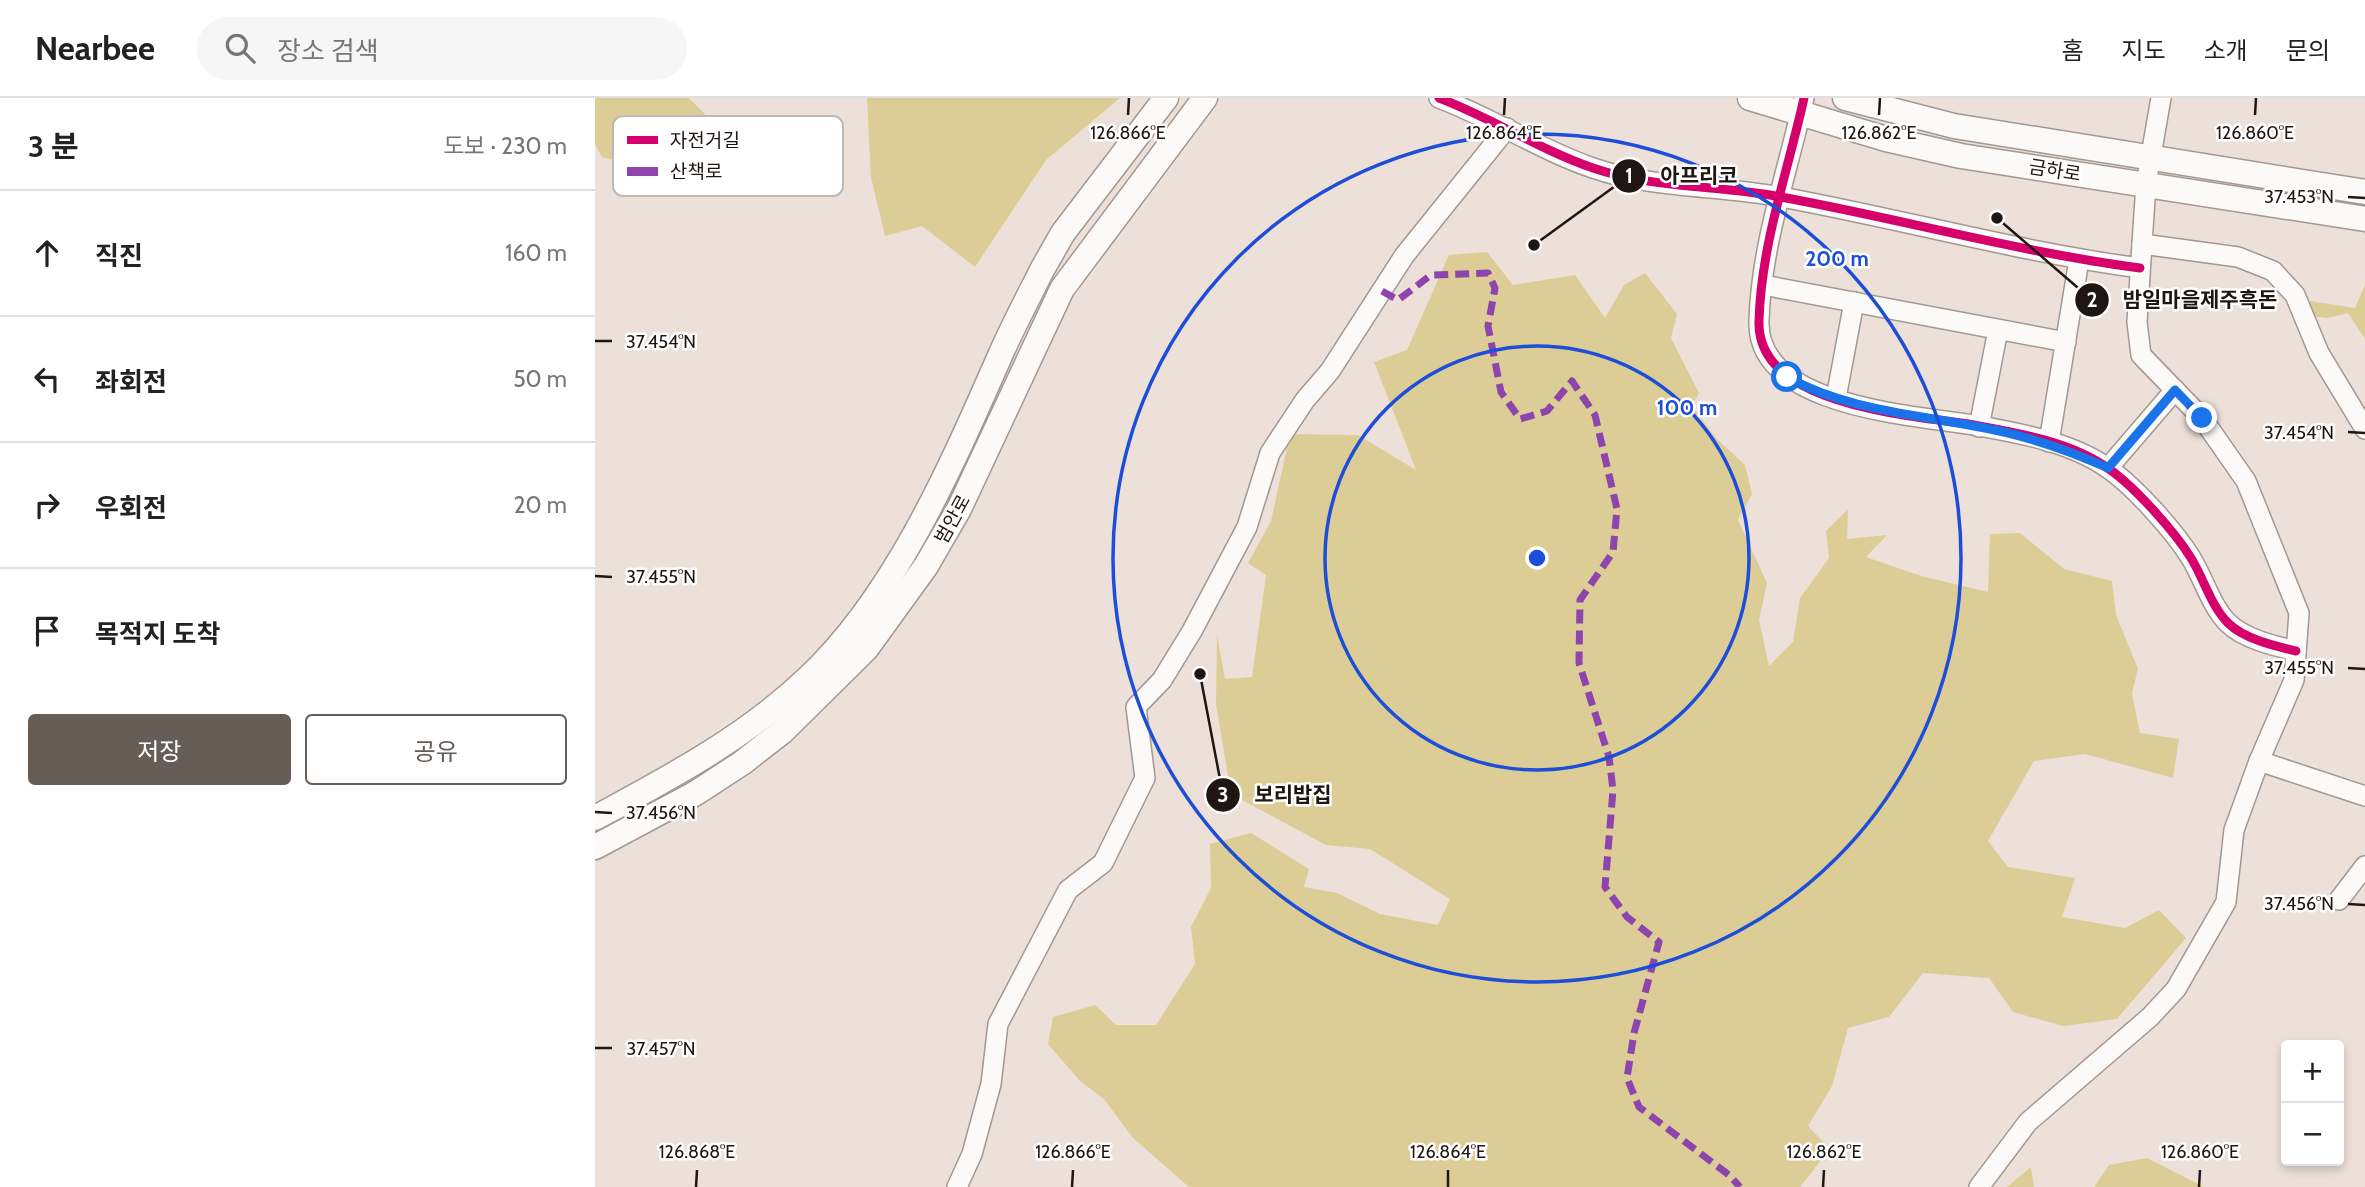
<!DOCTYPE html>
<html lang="ko">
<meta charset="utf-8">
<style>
body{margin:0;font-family:Cabin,"Noto Sans KR",sans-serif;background:#f6f6f6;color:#222}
.controls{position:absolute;right:21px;bottom:21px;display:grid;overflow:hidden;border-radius:7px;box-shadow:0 4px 10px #0003}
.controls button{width:63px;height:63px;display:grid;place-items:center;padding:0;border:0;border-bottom:2px solid #e0e0e0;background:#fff;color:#222;font:35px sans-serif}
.stop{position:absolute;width:21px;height:21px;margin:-16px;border:5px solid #1a73e8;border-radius:50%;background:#fff}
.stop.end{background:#1a73e8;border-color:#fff;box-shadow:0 2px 7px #0008}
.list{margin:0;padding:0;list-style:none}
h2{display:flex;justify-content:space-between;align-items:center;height:91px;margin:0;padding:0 28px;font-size:30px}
h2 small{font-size:23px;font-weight:400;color:#767676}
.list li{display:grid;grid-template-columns:46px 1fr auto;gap:21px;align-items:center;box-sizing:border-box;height:126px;padding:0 28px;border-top:2px solid #e0e0e0}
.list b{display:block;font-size:26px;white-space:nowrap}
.list em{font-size:23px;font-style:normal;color:#767676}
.actions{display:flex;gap:14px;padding:21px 28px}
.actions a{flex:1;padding:16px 0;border:2px solid #675d57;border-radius:7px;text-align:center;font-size:24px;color:#675d57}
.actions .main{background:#675d57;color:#fff}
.icon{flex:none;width:38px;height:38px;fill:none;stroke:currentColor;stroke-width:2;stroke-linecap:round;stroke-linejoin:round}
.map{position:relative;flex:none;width:1770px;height:1089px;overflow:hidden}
header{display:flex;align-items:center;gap:42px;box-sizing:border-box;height:98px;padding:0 35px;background:#fff;border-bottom:2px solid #e0e0e0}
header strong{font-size:33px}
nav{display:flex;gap:38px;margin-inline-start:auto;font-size:24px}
.search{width:490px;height:63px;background:#f6f6f6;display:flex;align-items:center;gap:18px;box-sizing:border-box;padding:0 24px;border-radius:38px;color:#767676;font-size:26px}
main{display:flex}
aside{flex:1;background:#fff}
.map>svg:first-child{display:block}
.green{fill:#dccd97}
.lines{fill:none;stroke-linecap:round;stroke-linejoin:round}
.minor-casing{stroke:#a29893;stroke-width:22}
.major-casing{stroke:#a29893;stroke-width:27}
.minor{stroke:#fcfaf9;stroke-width:19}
.major{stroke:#fcfaf9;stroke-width:24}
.quiet{stroke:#8e44ad;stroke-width:7;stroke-dasharray:14 7;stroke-linecap:butt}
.cycleway-casing{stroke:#fff;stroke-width:13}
.cycleway{stroke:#d6006c;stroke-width:9}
.route{stroke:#1a73e8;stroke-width:9}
.ticks{fill:none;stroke:#1f1612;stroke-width:2.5}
.ring{fill:none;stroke:#1d4ed8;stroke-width:3.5}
.labels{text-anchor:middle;stroke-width:5;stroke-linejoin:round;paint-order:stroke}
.street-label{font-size:19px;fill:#1f1612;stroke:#fff}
.key{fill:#fff;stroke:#bcb9b8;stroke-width:2}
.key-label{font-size:19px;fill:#1f1612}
.ticks-label{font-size:18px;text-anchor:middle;fill:#1f1612;stroke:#fff;stroke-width:5;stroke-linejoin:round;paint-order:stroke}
.centre{fill:#1d4ed8;stroke:#fff;stroke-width:3.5}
.ring-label{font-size:21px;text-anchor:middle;font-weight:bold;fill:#1d4ed8;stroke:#fff;stroke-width:5;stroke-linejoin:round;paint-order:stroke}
.leader{fill:none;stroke:#1f1612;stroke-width:2.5}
.callout-dot{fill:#1f1612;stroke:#fff;stroke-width:2.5}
.mark-label{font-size:21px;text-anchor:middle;font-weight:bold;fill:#fff}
.callout-label{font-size:21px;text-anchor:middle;font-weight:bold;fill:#1f1612;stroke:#fff;stroke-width:5;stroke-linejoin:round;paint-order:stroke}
</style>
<header>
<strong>Nearbee</strong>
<div class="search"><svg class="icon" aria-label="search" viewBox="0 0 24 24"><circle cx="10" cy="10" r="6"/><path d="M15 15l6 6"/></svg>장소 검색</div>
<nav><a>홈</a><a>지도</a><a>소개</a><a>문의</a></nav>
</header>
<main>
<aside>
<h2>3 분<small>도보 · 230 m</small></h2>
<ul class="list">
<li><svg class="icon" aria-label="ahead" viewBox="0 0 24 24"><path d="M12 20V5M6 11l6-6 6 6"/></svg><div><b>직진</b></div><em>160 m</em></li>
<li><svg class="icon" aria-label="left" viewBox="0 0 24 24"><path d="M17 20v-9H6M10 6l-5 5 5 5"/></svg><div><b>좌회전</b></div><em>50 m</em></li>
<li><svg class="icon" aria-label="right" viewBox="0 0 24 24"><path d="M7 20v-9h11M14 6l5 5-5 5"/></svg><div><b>우회전</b></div><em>20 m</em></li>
<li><svg class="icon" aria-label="arrive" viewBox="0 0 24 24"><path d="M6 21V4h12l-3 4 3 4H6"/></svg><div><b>목적지 도착</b></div></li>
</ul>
<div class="actions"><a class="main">저장</a><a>공유</a></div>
</aside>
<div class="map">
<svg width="1770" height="1089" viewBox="0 0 1770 1089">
<rect width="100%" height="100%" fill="#ede0d8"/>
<!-- green -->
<g class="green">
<polygon points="0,0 94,0 126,33 134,92 7,59 0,46"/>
<polygon points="272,0 525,0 451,62 380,169 327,128 290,138 276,79"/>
<polygon points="892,154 918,187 980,177 1010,220 1029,187 1050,175 1082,216 1076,240 1104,295 1097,308 1121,340 1150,367 1157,396 1143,422 1172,485 1164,522 1174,568 1198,544 1205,500 1234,460 1231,433 1253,411 1252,441 1292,437 1271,459 1326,478 1393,494 1395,436 1425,435 1469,471 1517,483 1521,517 1543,571 1537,595 1545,635 1584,641 1578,680 1490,656 1439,663 1393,743 1413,769 1480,780 1467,819 1530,830 1564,812 1591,840 1522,921 1468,928 1418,914 1394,880 1328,875 1294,919 1253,930 1237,988 1213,1028 1235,1051 1205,1089 594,1089 538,1040 509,1001 485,983 453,946 458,919 500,907 521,927 561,927 600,866 596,829 616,790 615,746 656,735 714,771 709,789 742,795 785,816 843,827 855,801 775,751 731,747 636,696 621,606 622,537 630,581 657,579 671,477 653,465 676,423 695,336 763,337 821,372 779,264 812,252 854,157"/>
<polygon points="1770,187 1770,241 1753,215 1733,220 1714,218 1715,203 1760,210"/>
<polygon points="1552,1060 1609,1089 1499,1089 1514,1067"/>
<polygon points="1436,1069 1439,1089 1412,1089"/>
</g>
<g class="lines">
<defs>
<g id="minor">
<path d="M844,0c53,20 101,52 154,70 61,21 125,17 188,29 120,22 238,55 359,71"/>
<path d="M1209,0c-16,73 -43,147 -45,223 -3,86 154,94 215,104 44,8 98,17 135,44 26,18 66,63 82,89 13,21 20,48 37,65 16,16 47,23 68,28"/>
<polyline points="1547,146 1643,159 1678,173 1700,197 1724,255 1770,331"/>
<polyline points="1168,187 1471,244"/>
<polyline points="1241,300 1259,204"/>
<polyline points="1384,329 1403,232"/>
<polyline points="1454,344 1484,162"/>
<polyline points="1513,370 1580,292"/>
<polyline points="1664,663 1770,698"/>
<polyline points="1744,802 1770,768"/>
<polyline points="362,1089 377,1056 396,986 403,926 473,792 508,765 550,680 541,609 567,582 597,533 652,429 675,355 710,302 735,273 809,158 912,30"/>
<polyline points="1384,1089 1433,1024 1555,919 1581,891 1631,804 1639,732 1664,663 1699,582 1704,515 1651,383 1607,320 1546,257 1542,224 1547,146 1551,86 1566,0"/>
</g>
<g id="major">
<polyline points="1155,0 1291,41 1366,58 1770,121"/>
<polyline points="1250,0 1359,28 1770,94"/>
<path d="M0,720c74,-40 150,-80 212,-139 88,-82 144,-212 192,-321 13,-30 29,-60 44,-90l20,-35 103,-135"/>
<polyline points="0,749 101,695 147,665 188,633 271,551 331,468 364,411 467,191 610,0"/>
</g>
</defs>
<!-- minor casing -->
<use href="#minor" class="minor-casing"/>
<!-- major casing -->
<use href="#major" class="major-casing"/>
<!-- minor -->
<use href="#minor" class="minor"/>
<!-- major -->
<use href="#major" class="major"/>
<!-- quiet -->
<polyline class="quiet" points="787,193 803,202 836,177 893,175 900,190 893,228 906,294 925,321 952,313 977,283 1000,317 1022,411 1018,454 985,502 984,565 1014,659 1018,692 1010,789 1032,819 1064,844 1039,935 1032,980 1044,1009 1134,1077 1145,1089"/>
<defs>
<g id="cycleway">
<path d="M844,0c53,20 101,52 154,70 61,21 125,17 188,29 120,22 238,55 359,71"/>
<path d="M1209,0c-16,73 -43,147 -45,223 -3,86 154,94 215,104 44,8 98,17 135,44 26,18 66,63 82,89 13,21 20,48 37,65 16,16 47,23 68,28"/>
</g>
</defs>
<!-- cycleway casing -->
<use href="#cycleway" class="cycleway-casing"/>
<!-- cycleway -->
<use href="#cycleway" class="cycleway"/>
</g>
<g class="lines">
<!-- route -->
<path class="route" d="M1192,279c57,32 124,37 187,49 48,8 90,22 134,42l67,-78 27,28"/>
</g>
<!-- ticks -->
<path class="ticks" d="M533,17l1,-17M909,17l1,-17M1284,17l1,-17M1660,17l1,-17M1753,99l17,1M0,243h17M1753,334l17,1M0,478l17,1M1753,570l17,1M0,714l17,1M1753,806l17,1M0,950h17M101,1089l1,-17M477,1089l1,-17M853,1089v-17M1228,1089l1,-17M1604,1089l1,-17"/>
<!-- distance rings -->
<g class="ring">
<circle cx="942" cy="460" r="212"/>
<circle cx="942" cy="460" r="424"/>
</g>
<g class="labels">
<!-- street labels -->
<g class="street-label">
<text transform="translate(1460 72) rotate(9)" y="7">금하로</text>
<text transform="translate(357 421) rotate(-61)" y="7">범안로</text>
</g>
</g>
<!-- legend -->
<rect x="18" y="18" width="230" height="80" rx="10" class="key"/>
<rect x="32" y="38" width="31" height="8" fill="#d6006c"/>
<rect x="32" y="69" width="31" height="9" fill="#8e44ad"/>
<g class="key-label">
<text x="75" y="49">자전거길</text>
<text x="75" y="80">산책로</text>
</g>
<g class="ticks-label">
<text x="533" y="41">126.866°E</text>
<text x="909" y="41">126.864°E</text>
<text x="1284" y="41">126.862°E</text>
<text x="1660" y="41">126.860°E</text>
<text x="1704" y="105">37.453°N</text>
<text x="66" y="250">37.454°N</text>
<text x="1704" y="341">37.454°N</text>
<text x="66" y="485">37.455°N</text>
<text x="1704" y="576">37.455°N</text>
<text x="66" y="721">37.456°N</text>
<text x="1704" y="812">37.456°N</text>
<text x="66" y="957">37.457°N</text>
<text x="102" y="1060">126.868°E</text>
<text x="478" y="1060">126.866°E</text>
<text x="853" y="1060">126.864°E</text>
<text x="1229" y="1060">126.862°E</text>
<text x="1605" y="1060">126.860°E</text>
</g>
<circle cx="942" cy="460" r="10" class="centre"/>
<g class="ring-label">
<text x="1242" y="168">200 m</text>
<text x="1092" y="317">100 m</text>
</g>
<!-- callouts -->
<path class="leader" d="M939 147L1034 78M1402 120L1497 202M605 576L628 697"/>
<g class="callout-dot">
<circle cx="939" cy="147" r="7"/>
<circle cx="1402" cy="120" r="7"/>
<circle cx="605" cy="576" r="7"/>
<circle cx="1034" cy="78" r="18"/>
<circle cx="1497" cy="202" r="18"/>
<circle cx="628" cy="697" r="18"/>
</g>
<g class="mark-label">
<text x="1034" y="85">1</text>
<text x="1497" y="209">2</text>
<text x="628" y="704">3</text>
</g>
<g class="callout-label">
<text x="1104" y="85">아프리코</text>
<text x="1605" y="209">밤일마을제주흑돈</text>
<text x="698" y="704">보리밥집</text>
</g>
</svg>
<div class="controls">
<button>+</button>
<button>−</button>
</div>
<div class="stop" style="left:1192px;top:279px"></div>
<div class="stop end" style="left:1607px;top:320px"></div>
</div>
</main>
